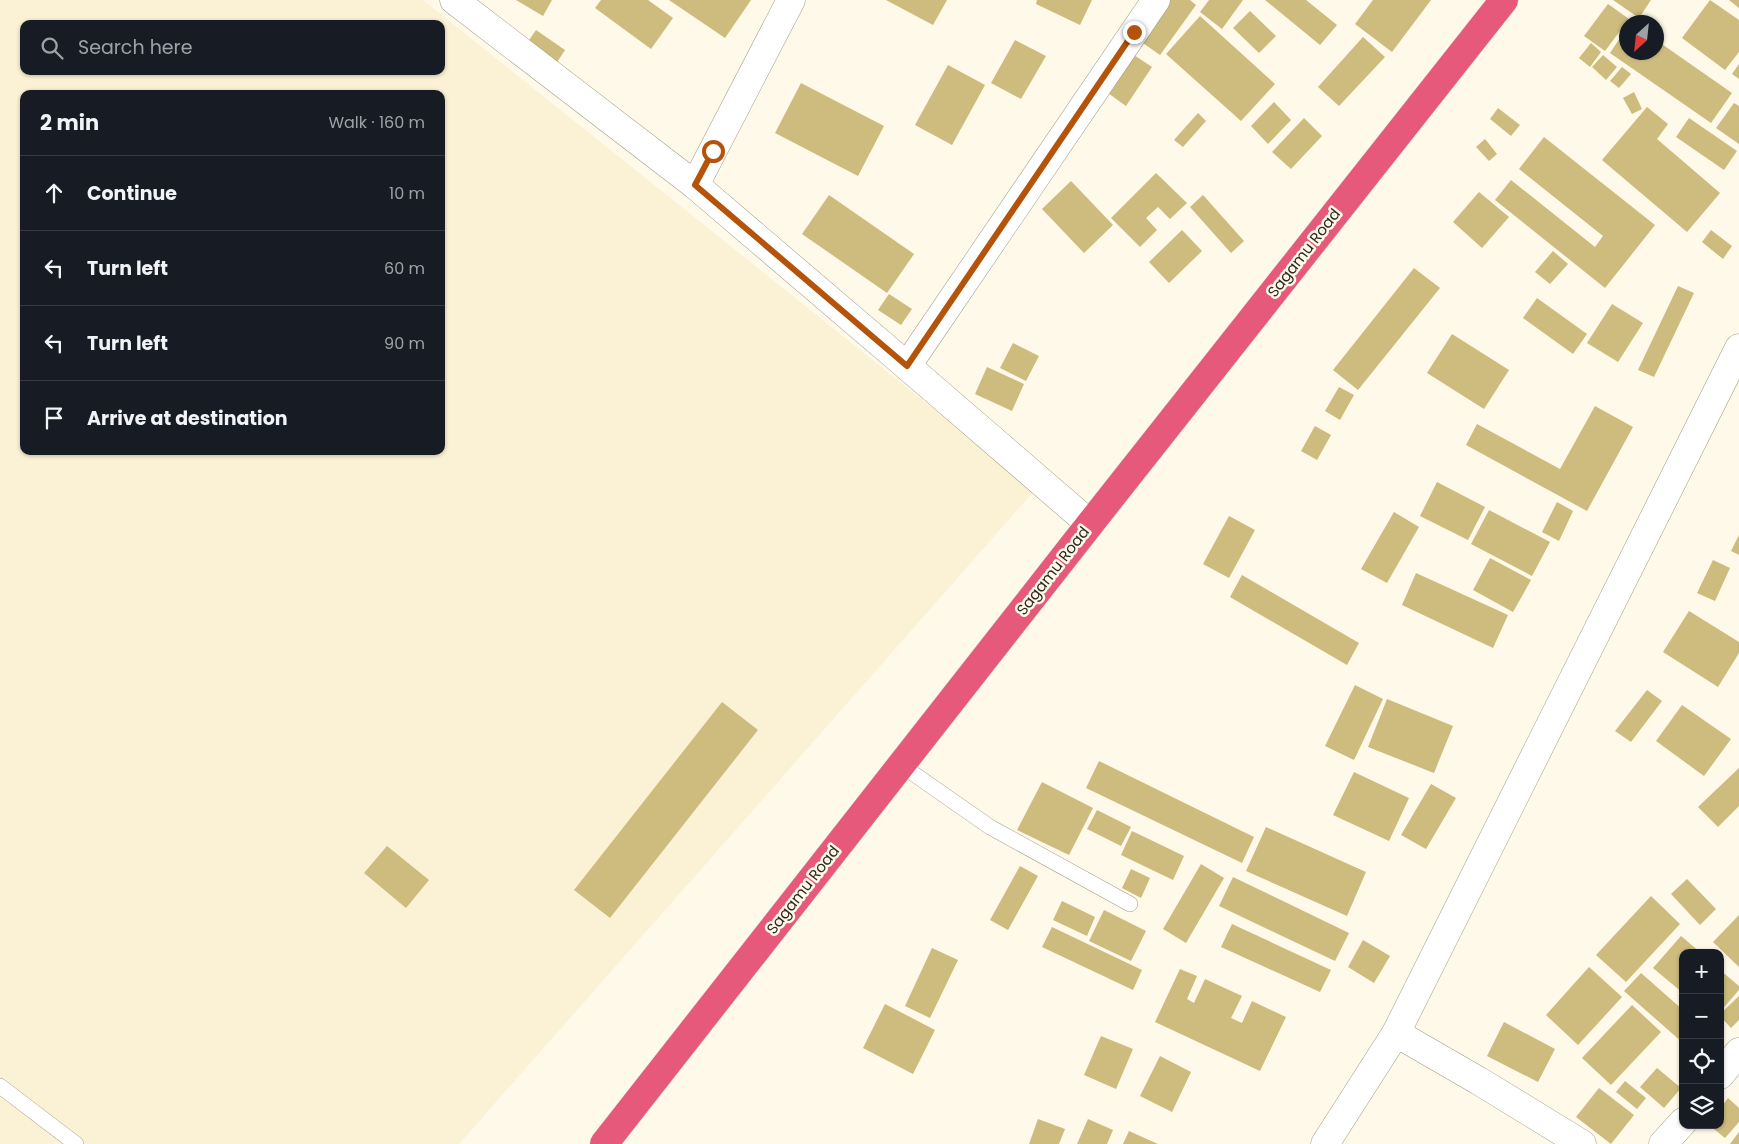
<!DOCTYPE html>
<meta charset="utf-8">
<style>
body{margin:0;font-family:Poppins,sans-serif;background:#242831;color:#f1f3f6}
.controls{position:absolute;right:15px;bottom:15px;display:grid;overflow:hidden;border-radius:10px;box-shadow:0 1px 4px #0004}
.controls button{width:45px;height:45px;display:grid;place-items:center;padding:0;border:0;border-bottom:1px solid #363941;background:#171b24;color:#f1f3f6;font:25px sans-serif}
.compass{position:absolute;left:1619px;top:15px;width:45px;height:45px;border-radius:50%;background:#171b24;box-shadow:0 1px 4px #0004;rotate:207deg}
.stop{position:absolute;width:15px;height:15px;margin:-11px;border:4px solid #b45309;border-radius:50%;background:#fff}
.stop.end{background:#b45309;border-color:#fff;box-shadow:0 1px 5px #0008}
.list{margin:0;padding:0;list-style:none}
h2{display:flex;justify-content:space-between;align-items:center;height:65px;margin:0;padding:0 20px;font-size:21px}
h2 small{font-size:16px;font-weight:400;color:#9ea1a6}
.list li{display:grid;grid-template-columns:32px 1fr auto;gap:15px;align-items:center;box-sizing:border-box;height:75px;padding:0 20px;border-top:1px solid #363941}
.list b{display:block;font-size:19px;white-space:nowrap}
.list em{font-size:16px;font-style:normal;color:#9ea1a6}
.icon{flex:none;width:28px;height:28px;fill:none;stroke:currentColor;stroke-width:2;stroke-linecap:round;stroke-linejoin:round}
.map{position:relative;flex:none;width:1739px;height:1144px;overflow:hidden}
.search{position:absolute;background:#171b24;box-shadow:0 1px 4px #0004;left:20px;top:20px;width:425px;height:55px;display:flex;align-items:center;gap:12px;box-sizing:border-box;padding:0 18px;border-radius:10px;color:#9ea1a6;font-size:19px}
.panel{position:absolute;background:#171b24;box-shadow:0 1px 4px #0004;left:20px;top:90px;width:425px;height:365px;border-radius:10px}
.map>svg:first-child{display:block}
.built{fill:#fbf1d4;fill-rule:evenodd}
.building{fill:#cebb7e}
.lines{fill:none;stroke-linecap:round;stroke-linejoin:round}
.lane-casing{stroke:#a39d89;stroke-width:16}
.street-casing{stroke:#a39d89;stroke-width:29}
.highway-casing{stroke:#dddddb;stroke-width:29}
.lane{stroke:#fff;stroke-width:15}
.street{stroke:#fff;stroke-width:28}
.highway{stroke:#e6597a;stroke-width:28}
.route{stroke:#b45309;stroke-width:6}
.labels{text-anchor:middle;stroke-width:5;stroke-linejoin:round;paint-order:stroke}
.street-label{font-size:15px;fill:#2c2921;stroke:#fef9e8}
</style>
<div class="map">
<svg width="1739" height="1144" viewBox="0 0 1739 1144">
<rect width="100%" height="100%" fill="#fef9e8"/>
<!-- built -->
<path class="built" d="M0,0h423l612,490 -576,654h-459zM24,24h417v47h-417zM24,94h417v357h-417z"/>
<!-- building -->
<g class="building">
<polygon points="516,0 552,0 543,16"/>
<polygon points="601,0 648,0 673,18 651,49 595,8"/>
<polygon points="669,0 751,0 725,38"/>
<polygon points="886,0 947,0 933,25"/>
<polygon points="1037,0 1092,0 1080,25 1036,4"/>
<polygon points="1170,0 1190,0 1196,5 1160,55 1140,41"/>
<polygon points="1209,0 1243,0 1222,29 1200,12"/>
<polygon points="1265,0 1306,0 1337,25 1320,45"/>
<polygon points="1373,0 1431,0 1392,52 1355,24"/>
<polygon points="1613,0 1651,0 1639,18"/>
<polygon points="1710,0 1739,20 1739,52 1725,70 1682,38"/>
<polygon points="1729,0 1739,0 1739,8"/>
<polygon points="1608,4 1629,19 1605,51 1584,36"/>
<polygon points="1250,11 1276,36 1259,53 1233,28"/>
<polygon points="1200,16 1275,84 1241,121 1166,54"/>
<polygon points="1626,29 1626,52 1656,52 1656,40 1732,93 1711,123 1610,53"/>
<polygon points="536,30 565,50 552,70 523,49"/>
<polygon points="1363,37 1385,57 1339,106 1318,87"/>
<polygon points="1015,40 1046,56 1021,99 991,83"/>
<polygon points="1591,43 1601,52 1590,67 1579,58"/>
<polygon points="1134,55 1152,67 1126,106 1108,93"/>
<polygon points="1603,55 1617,67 1606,80 1592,67"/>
<polygon points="1739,64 1739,79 1732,74"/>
<polygon points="948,65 985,85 952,145 915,125"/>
<polygon points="1622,67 1631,74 1619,88 1610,81"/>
<polygon points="801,83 884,126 858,176 775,133"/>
<polygon points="1634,92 1642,109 1632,114 1623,98"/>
<polygon points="1274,102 1291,120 1268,144 1251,126"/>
<polygon points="1734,103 1739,106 1739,144 1716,128"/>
<polygon points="1647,107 1668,124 1657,139 1720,193 1687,232 1602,160"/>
<polygon points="1498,108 1520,125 1511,136 1490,119"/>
<polygon points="1198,113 1206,121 1183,147 1174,140"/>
<polygon points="1304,118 1322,136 1291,169 1272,152"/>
<polygon points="1689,118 1737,151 1724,170 1676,137"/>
<polygon points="1544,137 1655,225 1605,288 1495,200 1511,180 1595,247 1603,236 1519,169"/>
<polygon points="1485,139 1497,154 1489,161 1476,147"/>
<polygon points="1156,173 1187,203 1170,219 1158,207 1146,218 1157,230 1140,247 1111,218"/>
<polygon points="1071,181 1113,225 1084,253 1042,209"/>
<polygon points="1479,192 1509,217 1482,248 1453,222"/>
<polygon points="829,195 914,254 887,293 802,234"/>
<polygon points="1203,195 1244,241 1231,253 1190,207"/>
<polygon points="1182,230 1202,251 1169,283 1149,262"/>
<polygon points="1711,230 1732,246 1723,259 1702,242"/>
<polygon points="1553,251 1568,264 1550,284 1535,272"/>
<polygon points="1414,268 1440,288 1358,390 1333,370"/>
<polygon points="1678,286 1694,293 1654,377 1638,370"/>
<polygon points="889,294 912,309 901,325 878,310"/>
<polygon points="1537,298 1587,334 1573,354 1523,318"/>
<polygon points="1612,304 1643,323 1618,362 1587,343"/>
<polygon points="1452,334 1509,370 1484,409 1427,373"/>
<polygon points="1013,343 1039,356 1026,381 1000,368"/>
<polygon points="987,367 1024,384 1012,411 975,394"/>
<polygon points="1339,387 1354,395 1340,420 1325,411"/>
<polygon points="1595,406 1633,427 1587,511 1466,445 1477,424 1560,469"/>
<polygon points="1315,426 1331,435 1317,460 1301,451"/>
<polygon points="1437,482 1485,507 1468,540 1420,516"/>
<polygon points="1557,502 1573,511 1559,541 1542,532"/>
<polygon points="1489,510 1550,542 1532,576 1471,544"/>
<polygon points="1394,512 1419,527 1387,583 1361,569"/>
<polygon points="1229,516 1255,530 1229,578 1203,564"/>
<polygon points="1739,535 1739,555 1731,551"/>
<polygon points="1490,558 1531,580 1513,612 1473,590"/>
<polygon points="1713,560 1730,568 1715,601 1697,593"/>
<polygon points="1416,573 1508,615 1493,648 1402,605"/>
<polygon points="1242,575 1359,643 1347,665 1230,597"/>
<polygon points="1689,611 1739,642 1739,653 1718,687 1663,652"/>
<polygon points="1355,685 1383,699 1354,760 1325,746"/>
<polygon points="1647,690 1662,701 1631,742 1615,731"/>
<polygon points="1387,699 1453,726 1434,773 1368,747"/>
<polygon points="722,702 758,730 610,918 574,890"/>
<polygon points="1682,705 1731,739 1704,776 1656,741"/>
<polygon points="1099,761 1254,837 1242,863 1086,788"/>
<polygon points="1739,768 1739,806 1718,827 1698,807"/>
<polygon points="1354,772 1409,798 1389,841 1333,815"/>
<polygon points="1042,782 1093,808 1069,855 1017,830"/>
<polygon points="1431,784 1456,798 1426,849 1401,835"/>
<polygon points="1097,810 1131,827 1121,846 1087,829"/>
<polygon points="1266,827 1366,872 1347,916 1246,871"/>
<polygon points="1132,831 1184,856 1173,880 1121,855"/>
<polygon points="387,846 429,880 406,908 364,873"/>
<polygon points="1201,864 1224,878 1186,943 1163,929"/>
<polygon points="1020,866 1038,876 1008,930 990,920"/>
<polygon points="1131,869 1150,878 1141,898 1122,888"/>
<polygon points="1233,877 1349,933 1335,961 1219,906"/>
<polygon points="1687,879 1716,909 1700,925 1671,894"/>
<polygon points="1651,896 1680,924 1626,982 1596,955"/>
<polygon points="1062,901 1095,917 1087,936 1053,920"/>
<polygon points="1104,910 1146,931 1131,961 1089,941"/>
<polygon points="1739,915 1739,967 1713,942"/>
<polygon points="1232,924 1331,970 1320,992 1221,947"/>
<polygon points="1052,927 1142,970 1133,990 1042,947"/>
<polygon points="1681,936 1701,953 1683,953 1683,993 1653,968"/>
<polygon points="1363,940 1390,956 1374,983 1348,967"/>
<polygon points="932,948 958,960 930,1018 905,1006"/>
<polygon points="1589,967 1622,997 1578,1045 1546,1015"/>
<polygon points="1180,969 1197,976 1187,999 1194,1003 1205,979 1242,996 1231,1018 1242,1023 1252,1001 1286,1017 1260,1071 1155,1022"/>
<polygon points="1720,970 1739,986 1739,990 1720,1012"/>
<polygon points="1641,973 1683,1010 1683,1043 1624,991"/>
<polygon points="1739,996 1739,1020 1731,1028 1720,1016 1720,1014"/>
<polygon points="885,1004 935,1030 913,1074 863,1048"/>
<polygon points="1632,1005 1661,1032 1611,1085 1582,1058"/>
<polygon points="1504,1022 1555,1049 1538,1082 1487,1056"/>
<polygon points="1101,1036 1133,1049 1116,1089 1084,1075"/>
<polygon points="1160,1056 1191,1072 1172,1112 1140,1096"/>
<polygon points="1657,1068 1681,1088 1664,1108 1640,1087"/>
<polygon points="1625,1081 1646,1098 1637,1109 1616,1092"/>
<polygon points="1599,1088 1634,1115 1611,1144 1576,1117"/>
<polygon points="1728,1098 1739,1108 1739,1122 1725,1138 1709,1125 1720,1125 1720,1109"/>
<polygon points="1038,1119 1065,1129 1059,1144 1029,1144"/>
<polygon points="1088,1119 1113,1130 1107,1144 1077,1144"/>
<polygon points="1129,1131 1158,1144 1123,1144"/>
<polygon points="1739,1132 1739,1144 1730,1144"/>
</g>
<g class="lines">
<defs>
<g id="lane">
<polyline points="901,765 990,827 1130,904"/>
<polyline points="0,1086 76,1144"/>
</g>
<g id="street">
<polyline points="454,0 695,185 907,366 1090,524"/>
<polyline points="695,185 791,0"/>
<polyline points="907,366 1156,0"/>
<polyline points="1396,1033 1479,1081 1582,1144"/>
<polyline points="1720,1075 1739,1052"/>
<polyline points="1325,1144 1396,1033 1739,348"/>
<polyline points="1663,1144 1683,1122"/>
</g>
<polyline id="highway" points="604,1144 1090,524 1504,0"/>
</defs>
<!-- lane casing -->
<use href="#lane" class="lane-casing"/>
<!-- street casing -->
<use href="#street" class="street-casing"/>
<!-- highway casing -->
<use href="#highway" class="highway-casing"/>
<!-- lane -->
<use href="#lane" class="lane"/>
<!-- street -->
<use href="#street" class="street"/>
<!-- highway -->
<use href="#highway" class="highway"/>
</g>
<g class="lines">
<!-- route -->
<polyline class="route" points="713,151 695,185 907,366 1134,32"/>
</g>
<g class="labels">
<!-- street labels -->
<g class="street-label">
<text transform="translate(1304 253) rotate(-52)" y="5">Sagamu Road</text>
<text transform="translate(1053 571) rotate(-52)" y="5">Sagamu Road</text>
<text transform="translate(803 890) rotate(-52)" y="5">Sagamu Road</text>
</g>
</g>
</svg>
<div class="controls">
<button>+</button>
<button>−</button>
<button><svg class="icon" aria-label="locate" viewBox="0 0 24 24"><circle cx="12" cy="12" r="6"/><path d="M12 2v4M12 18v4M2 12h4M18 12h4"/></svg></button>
<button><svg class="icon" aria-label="layers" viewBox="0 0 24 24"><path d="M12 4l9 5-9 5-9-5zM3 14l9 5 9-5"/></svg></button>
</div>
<svg class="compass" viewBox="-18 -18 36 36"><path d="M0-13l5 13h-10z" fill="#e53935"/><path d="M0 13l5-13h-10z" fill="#9ea1a6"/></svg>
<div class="stop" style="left:713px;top:151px"></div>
<div class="stop end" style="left:1134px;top:32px"></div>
<div class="search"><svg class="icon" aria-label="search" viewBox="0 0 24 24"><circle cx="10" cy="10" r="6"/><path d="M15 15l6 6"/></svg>Search here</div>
<section class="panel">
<h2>2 min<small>Walk · 160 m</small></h2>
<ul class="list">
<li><svg class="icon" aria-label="ahead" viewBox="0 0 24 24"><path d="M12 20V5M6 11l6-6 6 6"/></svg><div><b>Continue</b></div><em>10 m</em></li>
<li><svg class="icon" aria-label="left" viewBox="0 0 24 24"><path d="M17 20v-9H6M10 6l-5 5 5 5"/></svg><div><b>Turn left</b></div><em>60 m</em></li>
<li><svg class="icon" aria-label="left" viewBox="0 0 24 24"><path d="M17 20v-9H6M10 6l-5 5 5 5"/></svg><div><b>Turn left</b></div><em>90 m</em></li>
<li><svg class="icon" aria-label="arrive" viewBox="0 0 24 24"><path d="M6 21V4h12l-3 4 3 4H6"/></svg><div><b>Arrive at destination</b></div></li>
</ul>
</section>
</div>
